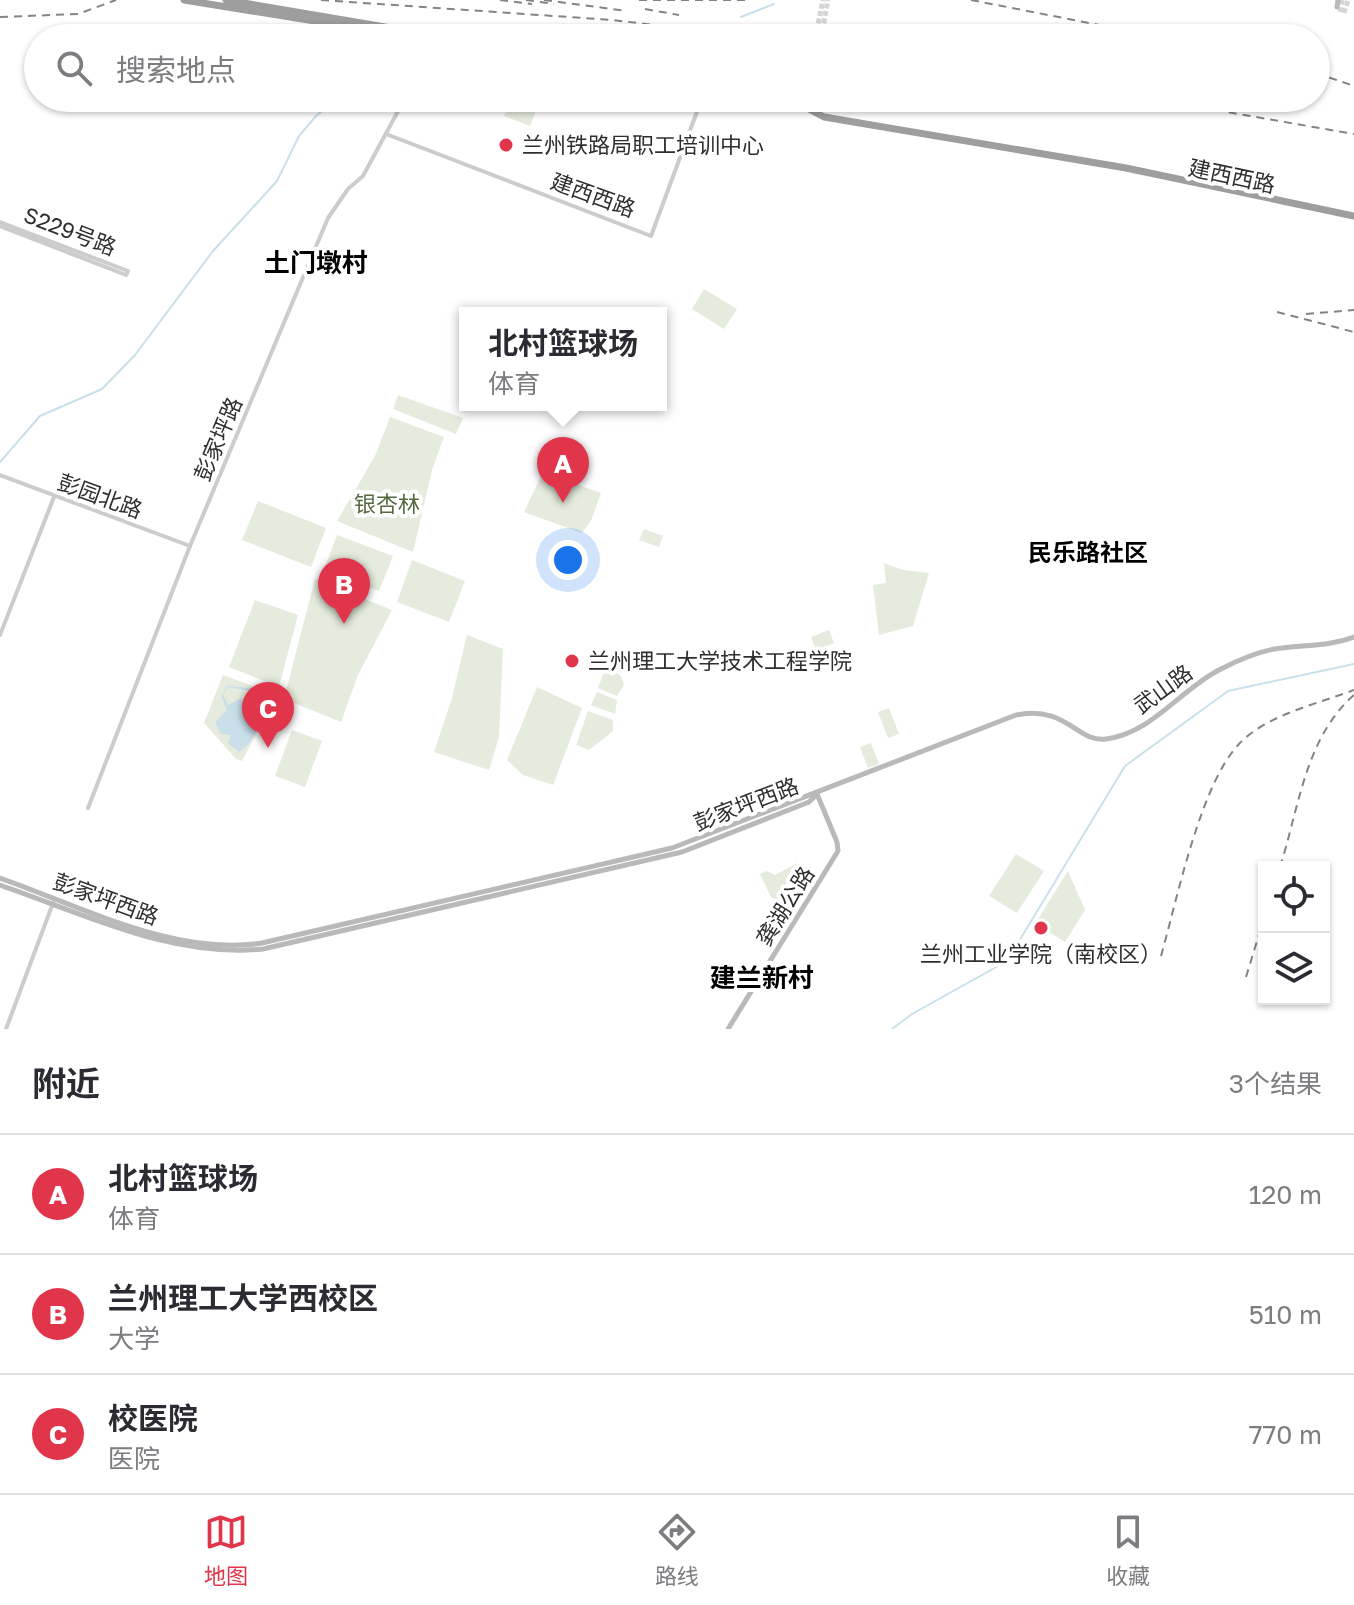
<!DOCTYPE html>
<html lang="zh">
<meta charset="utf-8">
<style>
body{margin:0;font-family:"Golos Text","Noto Sans SC",sans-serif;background:#f2f2f3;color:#2b2b33}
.controls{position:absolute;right:24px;bottom:24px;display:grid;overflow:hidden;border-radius:0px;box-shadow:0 2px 6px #0004}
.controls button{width:72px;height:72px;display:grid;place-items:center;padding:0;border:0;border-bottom:2px solid #e1e1e2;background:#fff;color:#2b2b33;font:40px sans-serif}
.you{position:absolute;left:568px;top:560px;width:28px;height:28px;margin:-20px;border:6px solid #fff;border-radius:50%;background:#1a73e8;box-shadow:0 0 0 12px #1a73e833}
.badge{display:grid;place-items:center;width:52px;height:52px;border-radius:50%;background:#e1354b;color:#fff;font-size:26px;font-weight:700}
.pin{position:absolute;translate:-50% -66px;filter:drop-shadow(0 2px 4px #0008)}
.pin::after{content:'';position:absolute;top:42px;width:28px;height:24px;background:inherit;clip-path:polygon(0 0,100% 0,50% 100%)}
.popup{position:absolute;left:459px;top:307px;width:208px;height:104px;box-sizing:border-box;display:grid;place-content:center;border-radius:0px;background:#fff;filter:drop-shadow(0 2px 6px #0005);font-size:26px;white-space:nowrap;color:#7c7c81}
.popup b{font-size:30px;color:#2b2b33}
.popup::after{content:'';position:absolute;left:50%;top:100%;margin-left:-16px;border:16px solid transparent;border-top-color:#fff}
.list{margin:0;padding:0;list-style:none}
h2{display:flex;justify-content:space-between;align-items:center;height:104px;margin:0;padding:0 32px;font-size:34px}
h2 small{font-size:26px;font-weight:400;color:#7c7c81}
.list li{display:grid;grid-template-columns:52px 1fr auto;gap:24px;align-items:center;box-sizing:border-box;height:120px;padding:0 32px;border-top:2px solid #e1e1e2}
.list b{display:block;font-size:30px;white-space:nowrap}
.list p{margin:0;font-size:26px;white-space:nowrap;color:#7c7c81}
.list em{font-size:26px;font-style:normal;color:#7c7c81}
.icon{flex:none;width:44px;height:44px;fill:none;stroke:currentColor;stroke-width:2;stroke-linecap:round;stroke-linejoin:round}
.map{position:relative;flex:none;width:1354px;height:1029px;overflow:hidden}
.search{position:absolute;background:#fff;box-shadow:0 2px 6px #0004;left:24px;right:24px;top:24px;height:88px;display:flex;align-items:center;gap:20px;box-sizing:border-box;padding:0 28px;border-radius:44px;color:#7c7c81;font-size:30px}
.sheet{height:464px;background:#fff}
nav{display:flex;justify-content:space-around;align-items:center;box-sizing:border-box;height:112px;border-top:2px solid #e1e1e2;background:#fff;font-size:22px;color:#7c7c81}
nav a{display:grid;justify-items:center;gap:4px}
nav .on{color:#e1354b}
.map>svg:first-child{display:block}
.green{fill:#e5ecdd}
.water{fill:#c9e0eb;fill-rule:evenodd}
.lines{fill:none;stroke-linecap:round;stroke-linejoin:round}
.stream{stroke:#c9e0eb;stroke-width:2}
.secondary-tunnel{stroke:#d5d5d5;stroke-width:5;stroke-dasharray:5 2.5;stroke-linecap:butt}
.tertiary{stroke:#ccc;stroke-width:4}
.secondary{stroke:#b9b9b9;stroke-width:5}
.trunk{stroke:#9e9e9e;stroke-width:7}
.rail{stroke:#848484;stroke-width:2;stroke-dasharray:8 6;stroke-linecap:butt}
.poi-dot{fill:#e1354b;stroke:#fff;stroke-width:3}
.labels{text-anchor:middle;stroke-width:8;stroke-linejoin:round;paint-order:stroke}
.poi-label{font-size:22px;fill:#2f2f2f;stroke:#fff;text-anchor:start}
.street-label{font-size:22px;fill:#2f2f2f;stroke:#fff}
.park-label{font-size:22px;fill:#54693d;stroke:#fff}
.neighbourhood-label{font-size:24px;font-weight:bold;fill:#000;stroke:#fff}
.quarter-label{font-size:26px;font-weight:bold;fill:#000;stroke:#fff}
</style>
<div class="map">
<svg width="1354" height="1029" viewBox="0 0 1354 1029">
<rect width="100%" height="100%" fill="#fff"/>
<!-- green -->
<g class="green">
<polygon points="511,98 541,98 530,126 504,116"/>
<polygon points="704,289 737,309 724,329 692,309"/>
<polygon points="398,395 463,418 456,434 393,409"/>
<polygon points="390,417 444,437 432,470 413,552 337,521 375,456"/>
<polygon points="543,472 601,493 591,521 582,533 524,512"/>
<polygon points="258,501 326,528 311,567 242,540"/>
<polygon points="644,529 663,536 659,547 639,540"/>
<polygon points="337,535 393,556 379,591 324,570"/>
<polygon points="412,560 465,581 449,622 397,602"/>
<polygon points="884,563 903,570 929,573 913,626 879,635 873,585 886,583"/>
<polygon points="315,579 392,610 358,675 341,722 284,699"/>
<polygon points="255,600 298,615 279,687 229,667"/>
<polygon points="829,630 834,643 816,650 811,637"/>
<polygon points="467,635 503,649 499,737 489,770 434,752 452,698"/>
<polygon points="606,667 621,676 624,685 617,696 598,688"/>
<polygon points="223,675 277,695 242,761 236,759 204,723"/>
<polygon points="537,687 582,708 553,785 523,775 507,760"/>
<polygon points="597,692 617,700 615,714 591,705"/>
<polygon points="889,708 899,734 888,738 878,712"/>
<polygon points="588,711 613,720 613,731 589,750 576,745"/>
<polygon points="292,730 322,741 305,787 275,776"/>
<polygon points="871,743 879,764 868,768 860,747"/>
<polygon points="1016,854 1044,871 1017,913 989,896"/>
<polygon points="797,863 798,868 777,901 771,897 760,874 766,871 775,875"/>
<polygon points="1068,871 1085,910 1065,942 1035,924"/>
</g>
<!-- water -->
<path class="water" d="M227,686l25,2 11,10 -4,8 3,15 -14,24 -9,7 -11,-9 3,-8 -10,-1 -6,-12 12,-12 -6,-13zM228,687l28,5 5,5 -4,5 -18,-3 -11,6 -5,-10z"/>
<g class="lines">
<!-- stream -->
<g class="stream">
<polyline points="741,17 774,4"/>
<polyline points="0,462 40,416 102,389 135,355 213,251 277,181 299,136 316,116 338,98"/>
<polyline points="892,1029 912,1014 1007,961 1125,766 1228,691 1354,664"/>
</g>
<!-- secondary-tunnel -->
<g class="secondary-tunnel">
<polyline points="1340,12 1342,0"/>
<polyline points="1344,13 1348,0"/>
<polyline points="815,38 823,0"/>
<polyline points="821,38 828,0"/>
</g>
<!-- tertiary -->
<g class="tertiary">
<polyline points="386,134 651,236 702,98"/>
<polyline points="0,222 128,271 126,275 0,226"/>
<polyline points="0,475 190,546"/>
<polyline points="0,635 54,497"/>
<polyline points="88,808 190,546 328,218 348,189 363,176 405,98"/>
<polyline points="6,1029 53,903"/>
</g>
<!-- secondary -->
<g class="secondary">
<polyline points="1337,7 1338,0"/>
<path d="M0,878c80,28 176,79 262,65l410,-95 344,-133c51,-10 61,28 90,24 46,-6 74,-49 113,-69 19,-10 41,-20 63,-22 25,-3 48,-2 72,-11"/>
<path d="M0,885c85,29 171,73 263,64l419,-97 127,-50 7,-7"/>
<polyline points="728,1029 838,851 837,842 817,794"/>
</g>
<!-- trunk -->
<g class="trunk">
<polyline points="184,0 419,38"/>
<polyline points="226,0 450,38"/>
<polyline points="769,98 794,106"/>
<polyline points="788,98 824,117 1126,168 1354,216"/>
</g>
<!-- rail -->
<g class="rail">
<polyline points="321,0 612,20 768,38"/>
<polyline points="500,0 532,4"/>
<polyline points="526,0 554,4"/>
<polyline points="544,0 627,11"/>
<polyline points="639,0 747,0"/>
<polyline points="971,0 1166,38"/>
<polyline points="645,9 679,15"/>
<polyline points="0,17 78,14 116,0"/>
<polyline points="754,27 838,38"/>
<polyline points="1316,73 1354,86"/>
<polyline points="1146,98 1354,134"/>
<polyline points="1277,312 1354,332"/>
<polyline points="1306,314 1354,310"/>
<path d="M1280,867c19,-59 25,-129 74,-172"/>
<path d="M1161,956c16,-56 39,-171 78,-212 27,-29 78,-40 115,-54"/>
<polyline points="1246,977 1264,918"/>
</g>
</g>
<!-- markers -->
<g class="poi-dot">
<circle cx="506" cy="145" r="8"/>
<circle cx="572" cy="661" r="8"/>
<circle cx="1041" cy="928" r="8"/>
</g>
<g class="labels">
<!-- poi labels -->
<g class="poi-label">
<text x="522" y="153">兰州铁路局职工培训中心</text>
<text x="588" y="669">兰州理工大学技术工程学院</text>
<text x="1041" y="962" text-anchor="middle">兰州工业学院（南校区）</text>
</g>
<!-- street labels -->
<g class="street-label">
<text transform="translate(1232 176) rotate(12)" y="8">建西西路</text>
<text transform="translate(593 195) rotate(20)" y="8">建西西路</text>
<text transform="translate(70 231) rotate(21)" y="8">S229号路</text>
<text transform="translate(218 439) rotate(-67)" y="8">彭家坪路</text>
<text transform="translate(100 496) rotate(20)" y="8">彭园北路</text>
<text transform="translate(1163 689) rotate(-36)" y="8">武山路</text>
<text transform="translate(746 804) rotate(-21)" y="8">彭家坪西路</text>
<text transform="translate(106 899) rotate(20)" y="8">彭家坪西路</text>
<text transform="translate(785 906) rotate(-58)" y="8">龚湖公路</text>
</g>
<!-- park labels -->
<g class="park-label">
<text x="387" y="512">银杏林</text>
</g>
<!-- neighbourhood labels -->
<g class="neighbourhood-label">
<text x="1088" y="561">民乐路社区</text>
</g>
<!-- quarter labels -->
<g class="quarter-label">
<text x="316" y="272">土门墩村</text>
<text x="762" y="987">建兰新村</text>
</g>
</g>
</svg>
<div class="controls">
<button><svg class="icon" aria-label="locate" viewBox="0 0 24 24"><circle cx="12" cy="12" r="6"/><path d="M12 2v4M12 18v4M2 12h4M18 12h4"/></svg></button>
<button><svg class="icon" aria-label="layers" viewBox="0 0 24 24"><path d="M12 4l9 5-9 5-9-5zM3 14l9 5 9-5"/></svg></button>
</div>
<div class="you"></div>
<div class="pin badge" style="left:563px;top:503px">A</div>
<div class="popup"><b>北村篮球场</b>体育</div>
<div class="pin badge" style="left:344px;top:624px">B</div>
<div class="pin badge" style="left:268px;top:748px">C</div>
<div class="search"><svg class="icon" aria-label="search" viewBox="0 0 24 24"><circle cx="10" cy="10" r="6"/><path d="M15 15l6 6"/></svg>搜索地点</div>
</div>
<section class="sheet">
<h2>附近<small>3个结果</small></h2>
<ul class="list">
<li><span class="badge">A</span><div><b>北村篮球场</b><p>体育</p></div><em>120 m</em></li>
<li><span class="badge">B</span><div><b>兰州理工大学西校区</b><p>大学</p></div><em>510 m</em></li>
<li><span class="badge">C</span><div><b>校医院</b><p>医院</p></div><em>770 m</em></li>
</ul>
</section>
<nav>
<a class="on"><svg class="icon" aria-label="map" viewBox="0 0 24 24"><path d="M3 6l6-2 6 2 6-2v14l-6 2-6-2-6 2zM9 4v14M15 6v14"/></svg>地图</a>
<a><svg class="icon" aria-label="directions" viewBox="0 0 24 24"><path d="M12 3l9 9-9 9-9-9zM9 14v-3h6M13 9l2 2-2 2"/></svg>路线</a>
<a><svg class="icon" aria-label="saved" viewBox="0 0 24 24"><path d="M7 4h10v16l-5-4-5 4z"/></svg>收藏</a>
</nav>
